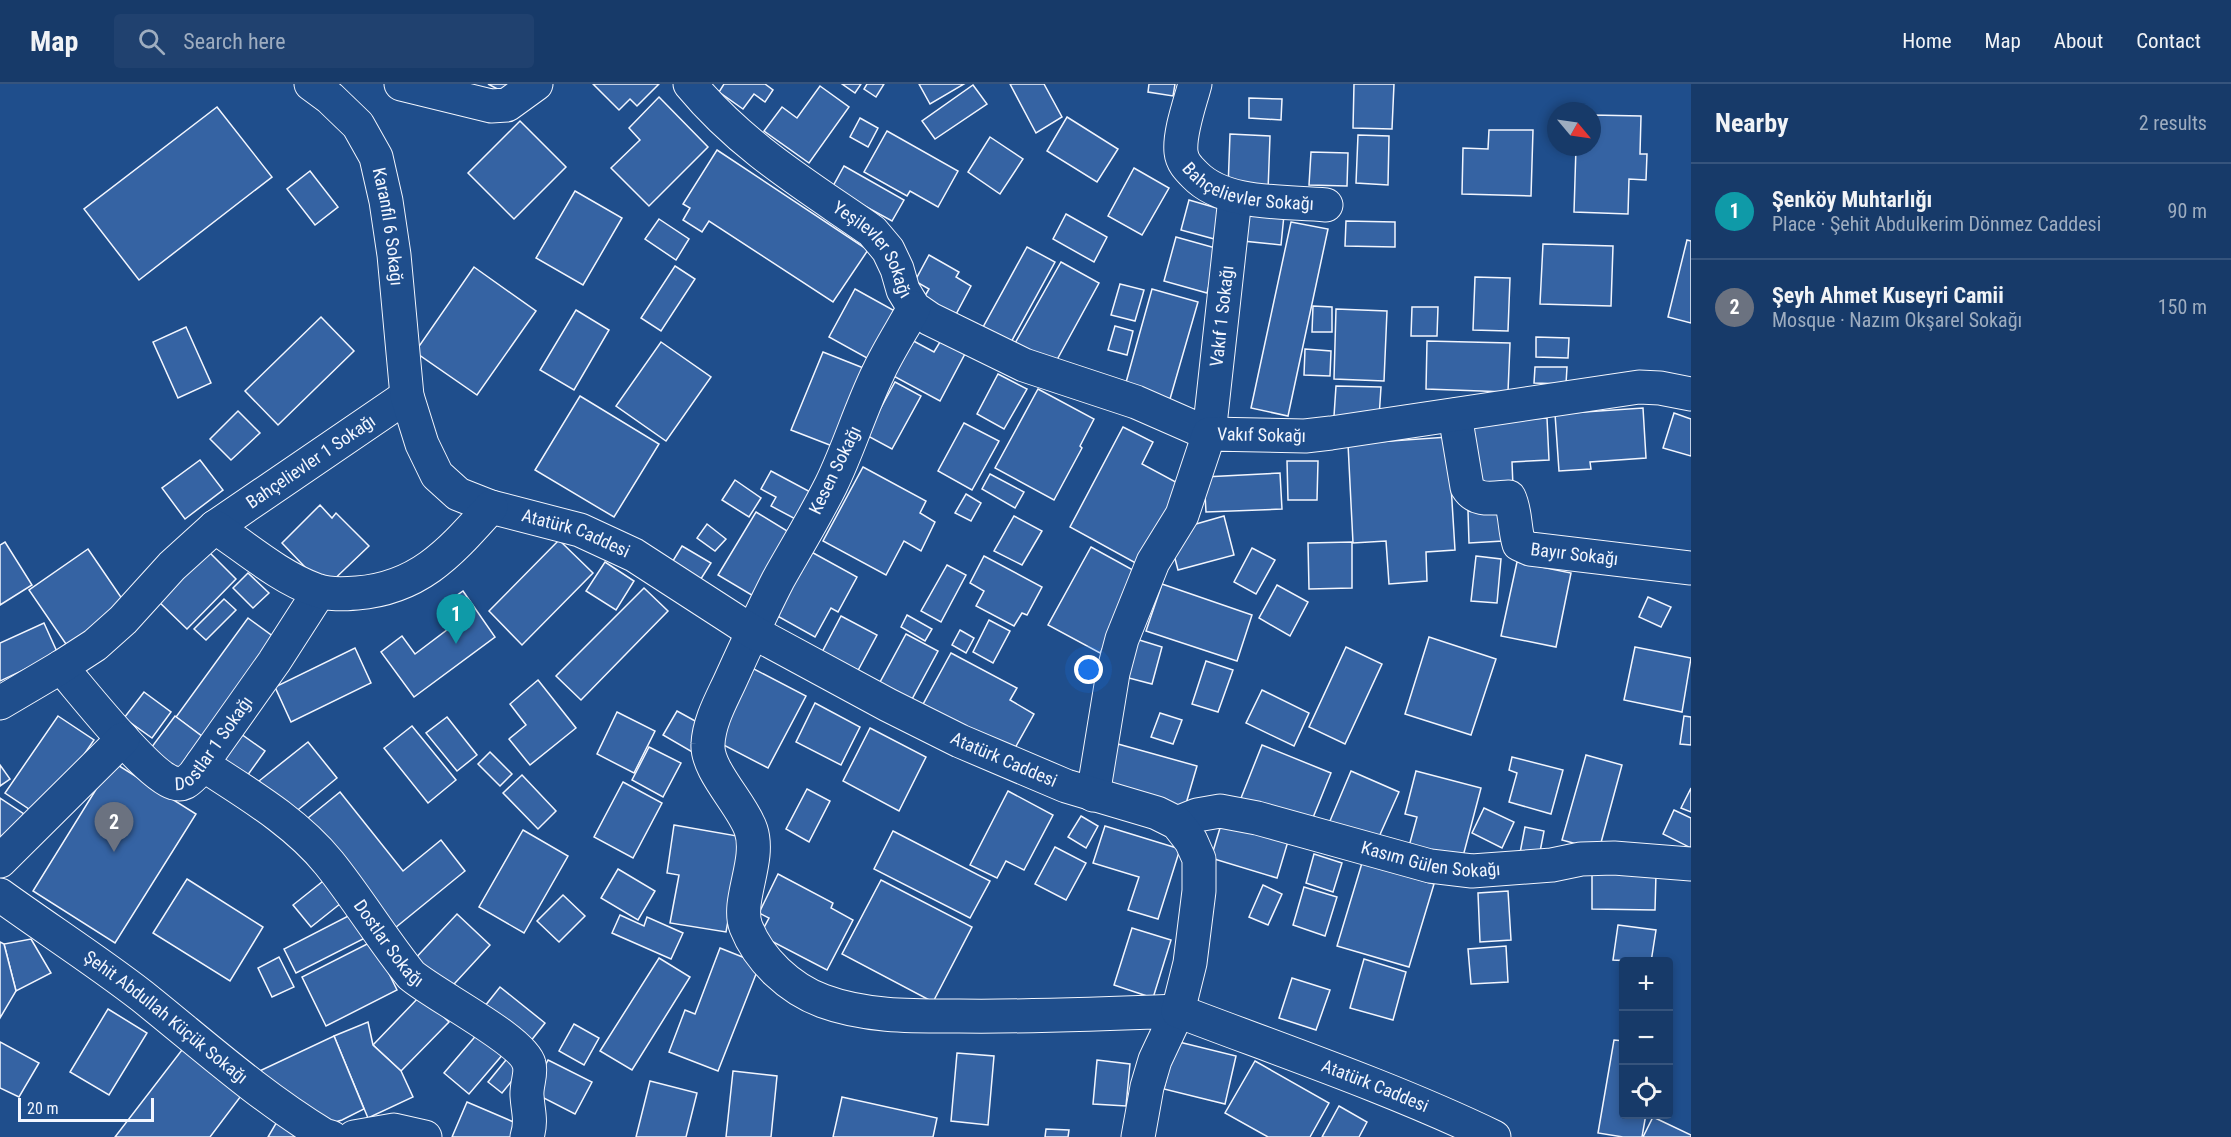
<!DOCTYPE html>
<meta charset="utf-8">
<style>
body{margin:0;font-family:"Roboto Condensed",sans-serif;background:#20416f;color:#f1f3f6}
.controls{position:absolute;right:18px;bottom:18px;display:grid;overflow:hidden;border-radius:6px;box-shadow:0 3px 9px #0003}
.controls button{width:54px;height:54px;display:grid;place-items:center;padding:0;border:0;border-bottom:2px solid #36547d;background:#173a69;color:#f1f3f6;font:30px sans-serif}
.compass{position:absolute;left:1547px;top:18px;width:54px;height:54px;border-radius:50%;background:#173a69;box-shadow:0 3px 9px #0003;rotate:119deg}
.scale{position:absolute;left:18px;bottom:15px;width:136px;box-sizing:border-box;padding-left:6px;border:3px solid #f2f6ff;border-top:0;font-size:16px;line-height:21px;white-space:nowrap;color:#f2f6ff;-webkit-text-stroke:4px #1f4e8c;paint-order:stroke}
.you{position:absolute;left:1089px;top:586px;width:21px;height:21px;margin:-15px;border:4px solid #fff;border-radius:50%;background:#1a73e8;box-shadow:0 0 0 9px #1a73e833}
.badge{display:grid;place-items:center;width:39px;height:39px;border-radius:50%;background:#e69b98;color:#fff;font-size:20px;font-weight:700}
.pin{position:absolute;translate:-50% -50px;filter:drop-shadow(0 2px 3px #0008)}
.pin::after{content:'';position:absolute;top:32px;width:21px;height:18px;background:inherit;clip-path:polygon(0 0,100% 0,50% 100%)}
.list{margin:0;padding:0;list-style:none}
h2{display:flex;justify-content:space-between;align-items:center;height:78px;margin:0;padding:0 24px;font-size:26px}
h2 small{font-size:20px;font-weight:400;color:#9eadc0}
.list li{display:grid;grid-template-columns:39px 1fr auto;gap:18px;align-items:center;box-sizing:border-box;height:96px;padding:0 24px;border-top:2px solid #36547d}
.list b{display:block;font-size:22px;white-space:nowrap}
.list p{margin:0;font-size:20px;white-space:nowrap;color:#9eadc0}
.list em{font-size:20px;font-style:normal;color:#9eadc0}
.icon{flex:none;width:33px;height:33px;fill:none;stroke:currentColor;stroke-width:2;stroke-linecap:round;stroke-linejoin:round}
.map{position:relative;flex:none;width:1691px;height:1053px;overflow:hidden}
header{display:flex;align-items:center;gap:36px;box-sizing:border-box;height:84px;padding:0 30px;background:#173a69;border-bottom:2px solid #36547d}
header strong{font-size:28px}
nav{display:flex;gap:33px;margin-inline-start:auto;font-size:21px}
.search{width:420px;height:54px;background:#20416f;display:flex;align-items:center;gap:15px;box-sizing:border-box;padding:0 21px;border-radius:6px;color:#9eadc0;font-size:22px}
main{display:flex}
aside{flex:1;background:#173a69}
.map>svg:first-child{display:block}
.building{fill:#3563a3;stroke:#f2f6ff;stroke-width:1.5}
.lines{fill:none;stroke-linecap:round;stroke-linejoin:round}
.minor-casing{stroke:#f2f6ff;stroke-width:35}
.tertiary-casing{stroke:#f2f6ff;stroke-width:35}
.minor{stroke:#1f4e8c;stroke-width:33}
.tertiary{stroke:#1f4e8c;stroke-width:33}
.labels{text-anchor:middle;stroke-width:4.5;stroke-linejoin:round;paint-order:stroke}
.street-label{font-size:18px;fill:#f2f6ff;stroke:#1f4e8c}
</style>
<header>
<strong>Map</strong>
<div class="search"><svg class="icon" aria-label="search" viewBox="0 0 24 24"><circle cx="10" cy="10" r="6"/><path d="M15 15l6 6"/></svg>Search here</div>
<nav><a>Home</a><a>Map</a><a>About</a><a>Contact</a></nav>
</header>
<main>
<div class="map">
<svg width="1691" height="1053" viewBox="0 0 1691 1053">
<rect width="100%" height="100%" fill="#1f4e8c"/>
<!-- building -->
<g class="building">
<polygon points="488,0 513,0 507,10"/>
<polygon points="593,0 659,0 637,22 630,15 619,26"/>
<polygon points="724,0 765,0 773,6 765,18 754,10 743,25 719,8"/>
<polygon points="842,0 861,0 855,9"/>
<polygon points="867,0 884,0 876,13 864,5"/>
<polygon points="919,0 964,0 930,20"/>
<polygon points="1010,0 1044,0 1062,33 1036,49"/>
<polygon points="1149,0 1175,0 1173,12 1148,8"/>
<polygon points="1354,0 1394,0 1392,45 1353,44"/>
<polygon points="973,1 987,20 935,55 922,37"/>
<polygon points="820,2 849,23 809,79 764,47 782,23 797,34"/>
<polygon points="659,13 708,63 649,122 611,84 640,56 629,44"/>
<polygon points="1249,14 1282,15 1281,36 1249,34"/>
<polygon points="217,23 272,93 139,196 84,125"/>
<polygon points="1592,31 1641,32 1640,70 1647,70 1646,96 1629,95 1628,130 1574,128 1576,63 1592,63"/>
<polygon points="1067,33 1118,65 1097,98 1047,67"/>
<polygon points="860,34 878,44 868,63 850,53"/>
<polygon points="520,37 566,83 514,135 468,89"/>
<polygon points="1489,46 1533,46 1531,112 1462,110 1463,64 1488,65"/>
<polygon points="887,47 958,87 938,123 910,107 907,112 864,88"/>
<polygon points="1230,50 1270,52 1268,107 1228,105"/>
<polygon points="1358,51 1389,52 1388,101 1356,99"/>
<polygon points="990,53 1023,75 1000,110 968,88"/>
<polygon points="717,66 868,166 833,218 709,137 702,148 683,136 690,124 683,120"/>
<polygon points="1311,68 1348,69 1347,102 1309,101"/>
<polygon points="844,82 904,116 892,137 832,104"/>
<polygon points="1134,84 1169,104 1142,151 1108,132"/>
<polygon points="310,87 338,123 315,141 287,105"/>
<polygon points="575,107 622,134 583,201 536,174"/>
<polygon points="1189,116 1227,127 1218,156 1181,146"/>
<polygon points="1246,127 1284,131 1281,161 1243,157"/>
<polygon points="1066,130 1107,153 1094,178 1053,155"/>
<polygon points="659,135 689,155 676,176 645,155"/>
<polygon points="1346,137 1395,138 1395,163 1345,162"/>
<polygon points="1291,138 1328,145 1288,332 1251,324"/>
<polygon points="1176,153 1219,165 1207,209 1164,197"/>
<polygon points="1687,156 1691,157 1691,239 1668,233"/>
<polygon points="1543,160 1613,162 1611,222 1540,220"/>
<polygon points="1027,163 1055,178 1010,260 982,245"/>
<polygon points="929,171 959,188 956,193 971,202 954,234 922,217 929,205 915,197"/>
<polygon points="1061,178 1099,199 1053,283 1014,261"/>
<polygon points="675,182 695,195 661,247 641,234"/>
<polygon points="474,183 536,227 477,311 415,268"/>
<polygon points="1475,193 1510,194 1508,247 1473,246"/>
<polygon points="1120,200 1144,206 1135,237 1111,231"/>
<polygon points="855,205 902,231 876,279 829,253"/>
<polygon points="1152,205 1198,218 1170,315 1125,302"/>
<polygon points="1313,222 1332,223 1332,248 1312,248"/>
<polygon points="1412,223 1438,223 1437,252 1411,252"/>
<polygon points="1336,225 1387,227 1384,297 1334,295"/>
<polygon points="576,226 609,246 574,306 540,286"/>
<polygon points="321,233 354,267 278,341 245,307"/>
<polygon points="1115,242 1133,247 1127,271 1108,266"/>
<polygon points="186,243 211,299 178,314 153,258"/>
<polygon points="906,253 934,268 943,253 967,266 940,317 886,288"/>
<polygon points="1536,253 1569,254 1568,274 1536,273"/>
<polygon points="1427,257 1510,259 1508,308 1426,305"/>
<polygon points="661,258 711,293 666,357 616,322"/>
<polygon points="1305,265 1331,267 1330,292 1304,291"/>
<polygon points="823,268 871,287 840,365 791,346"/>
<polygon points="1535,283 1567,283 1566,300 1534,299"/>
<polygon points="998,290 1027,305 1004,345 977,330"/>
<polygon points="895,298 921,312 892,365 866,351"/>
<polygon points="1336,302 1381,303 1379,334 1334,332"/>
<polygon points="1038,305 1094,335 1080,362 1082,364 1054,416 995,384"/>
<polygon points="580,312 659,360 614,433 535,386"/>
<polygon points="1643,324 1646,374 1590,378 1591,385 1559,387 1555,330"/>
<polygon points="238,327 260,349 231,376 210,355"/>
<polygon points="1674,329 1691,335 1691,372 1663,364"/>
<polygon points="1547,334 1549,376 1512,378 1513,403 1477,405 1473,339"/>
<polygon points="964,339 999,357 972,406 938,387"/>
<polygon points="1123,343 1153,358 1142,380 1185,403 1141,482 1070,443"/>
<polygon points="1448,353 1455,466 1426,468 1427,497 1389,500 1386,457 1353,459 1348,360"/>
<polygon points="200,376 223,406 185,435 162,404"/>
<polygon points="1287,377 1318,377 1317,416 1288,416"/>
<polygon points="863,383 926,417 920,429 935,438 921,467 904,457 886,491 823,457"/>
<polygon points="771,387 816,411 801,438 771,422 776,413 761,405"/>
<polygon points="1280,389 1282,425 1206,428 1204,393"/>
<polygon points="990,390 1024,408 1015,424 982,405"/>
<polygon points="735,396 761,414 749,433 722,416"/>
<polygon points="966,410 981,419 971,437 955,429"/>
<polygon points="320,421 332,434 336,429 369,462 325,504 282,459"/>
<polygon points="1501,425 1503,457 1469,459 1468,427"/>
<polygon points="756,428 797,453 760,516 718,491"/>
<polygon points="1014,432 1042,447 1022,481 994,467"/>
<polygon points="1224,432 1234,471 1178,486 1168,448"/>
<polygon points="707,440 726,455 715,467 697,454"/>
<polygon points="559,456 593,489 522,561 489,527"/>
<polygon points="5,458 32,501 0,521 0,461"/>
<polygon points="1352,458 1352,504 1309,505 1308,459"/>
<polygon points="682,462 711,479 699,498 671,480"/>
<polygon points="1091,463 1142,491 1100,569 1048,541"/>
<polygon points="1252,464 1275,476 1256,510 1234,498"/>
<polygon points="88,465 127,522 68,563 29,506"/>
<polygon points="206,465 236,495 187,545 157,516"/>
<polygon points="806,465 857,493 838,528 831,524 815,553 772,529"/>
<polygon points="984,472 1042,503 1027,531 1022,529 1014,542 976,522 984,507 970,499"/>
<polygon points="1476,472 1501,475 1497,519 1471,517"/>
<polygon points="605,478 634,497 616,526 586,507"/>
<polygon points="1517,478 1571,489 1556,563 1501,552"/>
<polygon points="947,481 966,491 941,538 921,527"/>
<polygon points="248,489 269,509 253,524 233,504"/>
<polygon points="1162,500 1252,531 1237,577 1146,547"/>
<polygon points="1277,501 1308,518 1290,552 1259,534"/>
<polygon points="644,504 668,527 581,616 556,592"/>
<polygon points="463,507 495,553 414,613 381,568 402,552 415,570 452,542 439,524"/>
<polygon points="1648,513 1671,523 1661,543 1639,533"/>
<polygon points="224,515 236,526 206,556 194,545"/>
<polygon points="907,531 932,545 925,557 901,543"/>
<polygon points="841,532 877,551 855,592 820,572"/>
<polygon points="248,534 278,556 207,656 176,633"/>
<polygon points="989,536 1010,547 993,579 973,568"/>
<polygon points="44,539 58,570 0,597 0,559"/>
<polygon points="960,546 974,554 966,569 952,561"/>
<polygon points="906,550 938,567 911,617 879,600"/>
<polygon points="1429,553 1496,575 1471,651 1405,630"/>
<polygon points="1136,555 1162,563 1152,600 1125,593"/>
<polygon points="1346,563 1382,580 1345,660 1309,643"/>
<polygon points="1635,563 1691,574 1682,628 1624,616"/>
<polygon points="355,564 371,599 291,638 275,603"/>
<polygon points="951,569 1017,604 1010,616 1034,630 1010,673 921,624"/>
<polygon points="1206,577 1233,586 1218,628 1192,620"/>
<polygon points="750,583 806,612 768,684 712,655"/>
<polygon points="538,596 576,644 530,681 509,655 526,641 510,620"/>
<polygon points="1262,606 1309,629 1294,662 1246,639"/>
<polygon points="144,608 171,628 152,654 124,634"/>
<polygon points="815,619 860,643 841,681 796,658"/>
<polygon points="677,627 708,644 694,669 663,651"/>
<polygon points="617,628 655,647 634,689 597,670"/>
<polygon points="1160,629 1182,636 1173,660 1151,653"/>
<polygon points="58,632 94,656 41,733 5,709"/>
<polygon points="175,632 207,656 181,692 148,668"/>
<polygon points="1684,632 1691,633 1691,661 1680,660"/>
<polygon points="447,633 477,671 457,687 426,649"/>
<polygon points="412,642 456,696 428,719 384,664"/>
<polygon points="870,644 926,673 899,727 843,697"/>
<polygon points="234,645 265,667 242,699 212,677"/>
<polygon points="308,658 337,694 288,734 259,697"/>
<polygon points="1118,660 1197,682 1185,723 1107,701"/>
<polygon points="1262,661 1331,689 1310,741 1241,714"/>
<polygon points="649,663 681,679 663,713 632,696"/>
<polygon points="490,668 512,690 500,702 478,680"/>
<polygon points="1586,671 1622,681 1599,766 1562,756"/>
<polygon points="1512,673 1563,686 1551,730 1509,718 1517,689 1509,686"/>
<polygon points="113,678 196,730 115,859 33,807"/>
<polygon points="0,681 10,695 0,702"/>
<polygon points="1351,687 1399,708 1374,764 1327,744"/>
<polygon points="1416,687 1481,704 1461,780 1408,766 1417,733 1405,730"/>
<polygon points="522,691 556,727 538,745 503,709"/>
<polygon points="623,698 662,719 633,774 594,753"/>
<polygon points="1691,704 1691,728 1681,724"/>
<polygon points="807,705 830,717 809,758 786,745"/>
<polygon points="1008,707 1053,731 1024,786 1006,777 997,794 970,781"/>
<polygon points="340,708 403,787 441,756 465,787 390,848 303,738"/>
<polygon points="0,714 27,732 9,759 0,753"/>
<polygon points="1484,724 1514,738 1502,764 1472,749"/>
<polygon points="1674,726 1691,734 1691,764 1663,750"/>
<polygon points="1081,732 1098,742 1086,764 1068,753"/>
<polygon points="1223,734 1289,754 1277,794 1211,774"/>
<polygon points="674,741 743,753 726,848 670,839 679,791 667,789"/>
<polygon points="1105,742 1180,765 1158,835 1128,826 1139,793 1093,779"/>
<polygon points="1525,743 1544,747 1539,773 1520,769"/>
<polygon points="523,746 568,772 524,849 479,823"/>
<polygon points="893,747 990,797 970,834 874,785"/>
<polygon points="1055,763 1086,779 1066,816 1035,800"/>
<polygon points="1314,770 1342,779 1333,808 1306,799"/>
<polygon points="1362,779 1434,800 1409,883 1337,862"/>
<polygon points="618,785 655,807 638,836 601,814"/>
<polygon points="1592,788 1656,789 1655,826 1592,825"/>
<polygon points="332,790 350,812 311,843 293,821"/>
<polygon points="778,790 833,819 831,824 853,836 827,886 760,851 769,834 759,829"/>
<polygon points="187,795 263,843 230,897 153,849"/>
<polygon points="881,796 972,843 933,918 842,870"/>
<polygon points="1263,801 1282,810 1268,841 1249,833"/>
<polygon points="1304,803 1337,813 1325,852 1293,841"/>
<polygon points="1508,807 1511,856 1480,858 1478,809"/>
<polygon points="563,811 585,832 559,858 537,837"/>
<polygon points="356,828 369,852 296,889 284,865"/>
<polygon points="457,830 490,861 444,911 410,880"/>
<polygon points="620,831 644,842 647,833 683,849 671,875 612,849"/>
<polygon points="1618,841 1656,846 1651,878 1613,876"/>
<polygon points="1132,844 1171,856 1153,914 1114,901"/>
<polygon points="31,855 51,889 16,907 4,860"/>
<polygon points="373,857 397,906 326,942 302,893"/>
<polygon points="0,858 4,860 16,907 0,934"/>
<polygon points="1506,862 1508,898 1471,900 1468,865"/>
<polygon points="720,864 760,880 718,987 669,968 685,926 695,930"/>
<polygon points="279,873 294,903 272,913 258,884"/>
<polygon points="659,874 690,893 632,986 600,967"/>
<polygon points="1364,875 1406,888 1393,936 1350,924"/>
<polygon points="1292,894 1330,906 1316,946 1279,934"/>
<polygon points="500,903 545,939 530,958 485,922"/>
<polygon points="421,911 449,938 401,987 373,961"/>
<polygon points="108,925 147,949 109,1011 70,988"/>
<polygon points="368,938 373,961 401,987 413,1013 368,1034 334,952"/>
<polygon points="574,940 599,954 584,981 559,967"/>
<polygon points="479,948 504,969 469,1010 444,989"/>
<polygon points="334,952 364,1025 342,1036 322,1042 249,992"/>
<polygon points="1614,956 1624,957 1624,1030 1646,1030 1642,1053 1623,1053 1598,1049"/>
<polygon points="1175,957 1236,972 1225,1020 1164,1005"/>
<polygon points="0,958 39,979 19,1013 0,1004"/>
<polygon points="185,962 244,1008 210,1053 115,1053"/>
<polygon points="957,969 994,972 988,1041 951,1037"/>
<polygon points="510,971 524,982 502,1009 488,998"/>
<polygon points="548,976 592,998 575,1030 532,1008"/>
<polygon points="1097,976 1130,980 1126,1022 1093,1020"/>
<polygon points="1255,977 1329,1019 1310,1053 1268,1053 1225,1029"/>
<polygon points="733,987 777,992 771,1053 726,1053"/>
<polygon points="650,997 697,1009 686,1053 636,1053"/>
<polygon points="842,1013 937,1034 933,1053 833,1053"/>
<polygon points="467,1018 523,1042 518,1053 452,1053"/>
<polygon points="1339,1022 1367,1038 1359,1053 1322,1053"/>
<polygon points="1653,1033 1691,1051 1691,1053 1643,1053"/>
<polygon points="278,1036 308,1053 268,1053"/>
<polygon points="1046,1045 1069,1046 1068,1053 1045,1053"/>
</g>
<g class="lines">
<defs>
<g id="minor">
<polyline points="401,0 491,22 507,21 536,0"/>
<path id="s1" d="M690,0c52,63 116,101 182,147l16,19 9,19 6,21 11,18 16,11 94,46 112,37 73,32 26,-236"/>
<path id="s2" d="M1195,0c-5,19 -16,49 -14,68 1,10 7,16 14,23 30,31 90,26 131,30"/>
<path d="M914,224c-12,22 -26,43 -36,65 -18,37 -29,75 -47,112 -16,32 -35,63 -53,95 -17,33 -32,66 -47,99 -9,20 -22,42 -23,65 -2,26 35,61 43,86 10,31 -15,71 -5,97 13,33 44,62 77,74 43,16 91,15 136,15 73,1 146,-2 219,-5l-23,49 -8,27 -9,50"/>
<path id="s3" d="M1455,331l12,72c9,15 25,11 42,10 7,14 5,31 10,47l11,5 161,19"/>
<path id="s4" d="M215,443l192,-131"/>
<path id="s5" d="M61,583c21,24 87,109 113,116 9,3 14,-2 20,-8l80,-113 45,-70"/>
<path id="s6" d="M202,680c44,29 93,57 127,99 29,36 53,76 82,112 23,20 112,65 118,89 3,10 -3,21 -2,32 1,16 5,24 0,41"/>
<path id="s7" d="M1093,711l20,-122 9,-34 31,-77 29,-47 27,-81 96,2 26,-3 308,-46 21,1 31,6"/>
<path id="s8" d="M1177,739l20,-8 23,-4 37,7 173,48 42,5 80,-6 29,-6 33,-1 77,6"/>
<polyline points="0,777 123,655"/>
<path id="s9" d="M0,811c47,34 97,66 142,101 60,48 116,99 182,139l7,2"/>
<polyline points="354,1053 394,1046 425,1053"/>
</g>
<g id="tertiary">
<path id="s10" d="M311,0l19,14 28,27 18,32 10,44 8,54 13,141 15,48 15,31 21,19 33,13 89,23 54,25 119,77 135,73 72,36 106,45 91,27 20,10 14,18 8,18v32l-9,72 -12,48c105,40 214,77 316,126"/>
<path d="M0,619l61,-36 34,-22 28,-25 49,-54 43,-39c31,21 66,51 101,63 12,5 28,4 41,3 64,-5 95,-43 134,-86"/>
</g>
</defs>
<!-- minor casing -->
<use href="#minor" class="minor-casing"/>
<!-- tertiary casing -->
<use href="#tertiary" class="tertiary-casing"/>
<!-- minor -->
<use href="#minor" class="minor"/>
<!-- tertiary -->
<use href="#tertiary" class="tertiary"/>
</g>
<g class="labels">
<!-- street labels -->
<g class="street-label">
<text dy="6" stroke="none"><textPath href="#s2" startOffset="153">Bahçelievler Sokağı</textPath></text>
<text dy="6" stroke="none"><textPath href="#s10" startOffset="170">Karanfil 6 Sokağı</textPath></text>
<text dy="6" stroke="none"><textPath href="#s1" startOffset="250">Yeşilevler Sokağı</textPath></text>
<text dy="6" stroke="none"><textPath href="#s1" startOffset="764">Vakıf 1 Sokağı</textPath></text>
<text dy="6" stroke="none"><textPath href="#s7" startOffset="435">Vakıf Sokağı</textPath></text>
<text dy="6" stroke="none"><textPath href="#s4" startOffset="116">Bahçelievler 1 Sokağı</textPath></text>
<text transform="translate(835 386) rotate(-64)" y="6">Kesen Sokağı</text>
<text dy="6" stroke="none"><textPath href="#s10" startOffset="578">Atatürk Caddesi</textPath></text>
<text dy="6" stroke="none"><textPath href="#s3" startOffset="224">Bayır Sokağı</textPath></text>
<text dy="6" stroke="none"><textPath href="#s5" startOffset="222">Dostlar 1 Sokağı</textPath></text>
<text dy="6" stroke="none"><textPath href="#s10" startOffset="1064">Atatürk Caddesi</textPath></text>
<text dy="6" stroke="none"><textPath href="#s8" startOffset="262">Kasım Gülen Sokağı</textPath></text>
<text dy="6" stroke="none"><textPath href="#s6" startOffset="262">Dostlar Sokağı</textPath></text>
<text dy="6" stroke="none"><textPath href="#s9" startOffset="206">Şehit Abdullah Küçük Sokağı</textPath></text>
<text dy="6" stroke="none"><textPath href="#s10" startOffset="1656">Atatürk Caddesi</textPath></text>
</g>
</g>
</svg>
<div class="controls">
<button>+</button>
<button>−</button>
<button><svg class="icon" aria-label="locate" viewBox="0 0 24 24"><circle cx="12" cy="12" r="6"/><path d="M12 2v4M12 18v4M2 12h4M18 12h4"/></svg></button>
</div>
<svg class="compass" viewBox="-18 -18 36 36"><path d="M0-13l5 13h-10z" fill="#e53935"/><path d="M0 13l5-13h-10z" fill="#9eadc0"/></svg>
<div class="scale">20 m</div>
<div class="you"></div>
<div class="pin badge" style="left:456px;top:560px;background:#0f9aa8">1</div>
<div class="pin badge" style="left:114px;top:768px;background:#6b7280">2</div>
</div>
<aside>
<h2>Nearby<small>2 results</small></h2>
<ul class="list">
<li><span class="badge" style="background:#0f9aa8">1</span><div><b>Şenköy Muhtarlığı</b><p>Place · Şehit Abdulkerim Dönmez Caddesi</p></div><em>90 m</em></li>
<li><span class="badge" style="background:#6b7280">2</span><div><b>Şeyh Ahmet Kuseyri Camii</b><p>Mosque · Nazım Okşarel Sokağı</p></div><em>150 m</em></li>
</ul>
</aside>
</main>
